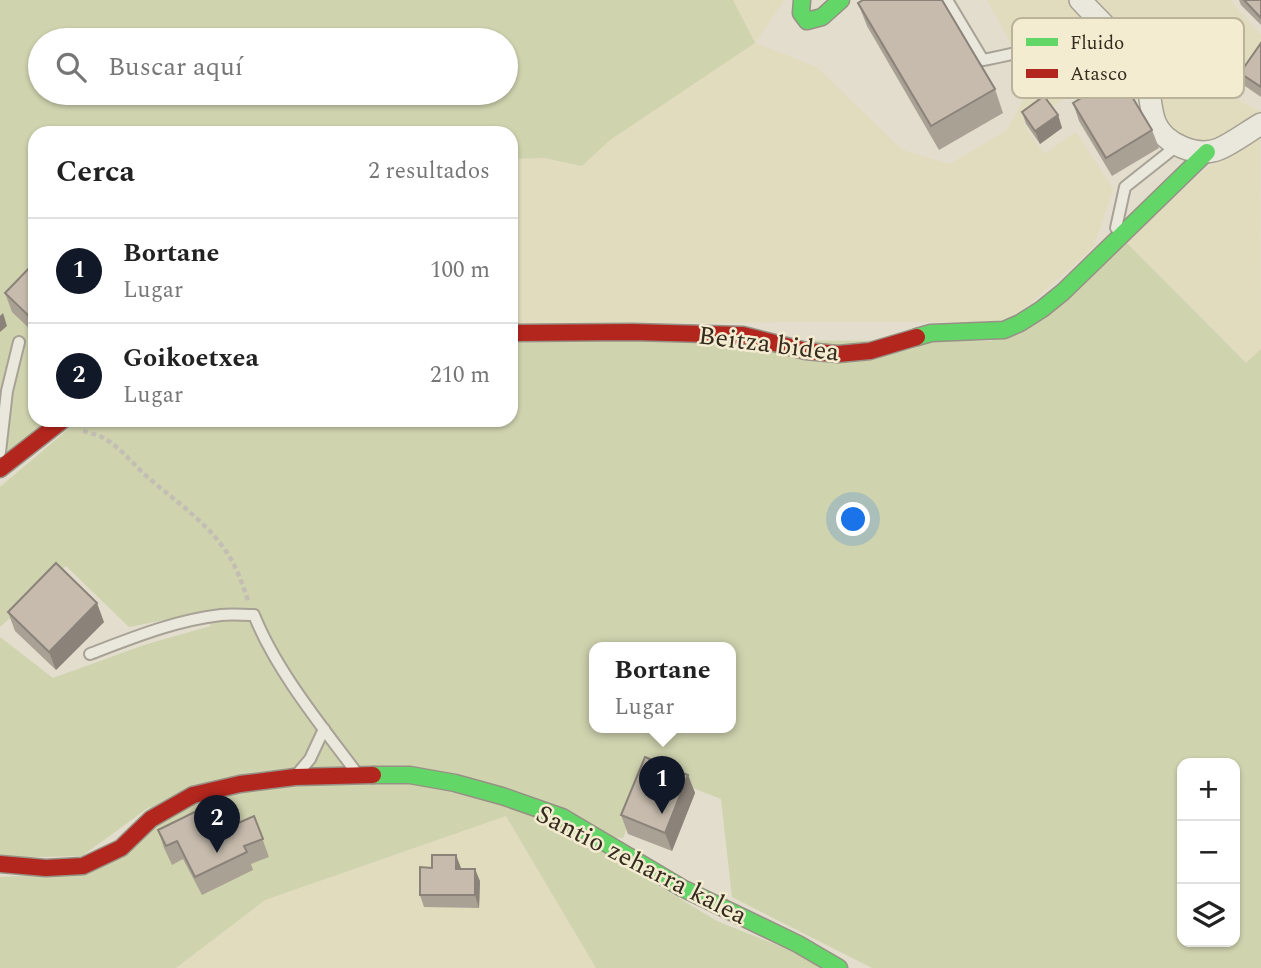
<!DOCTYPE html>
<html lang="es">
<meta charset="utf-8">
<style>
body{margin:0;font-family:Spectral,serif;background:#f6f6f6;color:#222}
.controls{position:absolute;right:21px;bottom:21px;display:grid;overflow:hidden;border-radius:14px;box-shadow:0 2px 5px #0004}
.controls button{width:63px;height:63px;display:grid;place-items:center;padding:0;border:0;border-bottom:2px solid #e0e0e0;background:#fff;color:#222;font:35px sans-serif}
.you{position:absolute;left:854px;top:520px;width:24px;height:24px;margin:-18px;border:5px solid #fff;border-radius:50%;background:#1a73e8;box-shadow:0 0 0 10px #1a73e833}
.badge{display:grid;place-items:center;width:46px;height:46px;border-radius:50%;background:#111827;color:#fff;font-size:23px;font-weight:700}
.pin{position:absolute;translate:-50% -58px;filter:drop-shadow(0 2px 4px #0008)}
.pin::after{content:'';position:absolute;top:37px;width:24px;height:21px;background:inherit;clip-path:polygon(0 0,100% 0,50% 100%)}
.popup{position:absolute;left:589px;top:642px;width:147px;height:91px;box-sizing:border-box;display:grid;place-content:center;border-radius:14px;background:#fff;filter:drop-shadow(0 2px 5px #0005);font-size:23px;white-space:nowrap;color:#767676}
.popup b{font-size:26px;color:#222}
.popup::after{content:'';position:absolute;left:50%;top:100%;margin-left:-14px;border:14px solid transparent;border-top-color:#fff}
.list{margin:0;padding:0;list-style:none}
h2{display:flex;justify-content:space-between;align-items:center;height:91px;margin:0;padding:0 28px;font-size:30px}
h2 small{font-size:23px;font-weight:400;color:#767676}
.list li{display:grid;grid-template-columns:46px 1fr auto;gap:21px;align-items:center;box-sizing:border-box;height:105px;padding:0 28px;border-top:2px solid #e0e0e0}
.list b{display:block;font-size:26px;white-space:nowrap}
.list p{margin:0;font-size:23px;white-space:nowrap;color:#767676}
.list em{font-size:23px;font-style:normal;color:#767676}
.icon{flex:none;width:38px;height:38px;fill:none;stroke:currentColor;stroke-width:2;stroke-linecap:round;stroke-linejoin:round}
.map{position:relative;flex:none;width:1261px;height:968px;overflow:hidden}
.search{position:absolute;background:#fff;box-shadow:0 2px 5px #0004;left:28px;top:28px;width:490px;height:77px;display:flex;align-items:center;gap:18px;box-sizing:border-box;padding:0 24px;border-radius:38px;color:#767676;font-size:26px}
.panel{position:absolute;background:#fff;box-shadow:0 2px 5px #0004;left:28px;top:126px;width:490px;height:301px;border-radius:21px}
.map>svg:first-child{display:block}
.farmland{fill:#e1dcbd}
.green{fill:#cfd3ae;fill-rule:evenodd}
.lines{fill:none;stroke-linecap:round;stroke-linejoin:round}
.lane-casing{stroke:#a7a295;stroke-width:14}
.street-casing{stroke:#a7a295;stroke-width:24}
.fast-casing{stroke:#979185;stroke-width:19}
.jam-casing{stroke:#979185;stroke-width:19}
.path{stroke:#c3beb4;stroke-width:4.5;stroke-dasharray:5 3.5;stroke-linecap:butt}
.lane{stroke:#eae7dd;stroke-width:10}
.street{stroke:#eae7dd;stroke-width:21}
.fast{stroke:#63d668;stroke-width:16}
.jam{stroke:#b3261e;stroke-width:16}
.wall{fill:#aaa195}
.shaded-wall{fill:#8b8379}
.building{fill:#c6bbad;stroke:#8b8379;stroke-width:2}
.labels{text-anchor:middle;stroke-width:5;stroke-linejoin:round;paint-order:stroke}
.street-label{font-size:26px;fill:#352b1e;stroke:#f4ecd1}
.key{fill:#f4ecd1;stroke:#bbb29b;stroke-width:2}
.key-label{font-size:19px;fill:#352b1e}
</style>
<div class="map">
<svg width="1261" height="968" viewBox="0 0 1261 968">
<rect width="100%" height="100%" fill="#e2ddcc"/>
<!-- farmland -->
<g class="farmland">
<polygon points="733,0 784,0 755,43 817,67 902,150 950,164 1007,130 1027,94 1015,64 1088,49 1105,51 1123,65 1023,123 1044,154 1076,132 1113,189 1093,248 1013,318 986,322 775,322 511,325 511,159 544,158 582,166 610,140 755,43"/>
<polygon points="987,0 1068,0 1095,28 1011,43"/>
<polygon points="1093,0 1232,0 1231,2 1261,35 1261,53 1229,95 1261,112 1261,114 1220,140 1203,144 1170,132"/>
<polygon points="1260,138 1261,349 1246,363 1126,242 1203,171 1242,146"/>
<polygon points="506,816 596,968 176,968 265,900"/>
</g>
<!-- green -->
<g class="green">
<path d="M0,0h733l22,43 -145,97 -28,26 -38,-8 -33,1v-26h-476v287h16l-51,38zM40,40h466v53h-466z"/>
<path d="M1126,242l120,121 15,-14v619h-389l-140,-71 -11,-98 -72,-28 -26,67 -51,-4 145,87 82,33 25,14h-228l-90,-152 -241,84 -89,68h-176v-91l92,-5 60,-67 -70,51 -82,2v-221l53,41 94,-34 64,-18 -12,-13 -70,14 -63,-61 -66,61v-140l79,-67h432v-80l481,1zM594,648h136v80h-136zM1182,763h53v179h-53z"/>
</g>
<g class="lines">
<defs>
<g id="lane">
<path d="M947,0l36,60c45,-8 89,-25 135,-18"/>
<polyline points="1116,228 1125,187 1178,145"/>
<polyline points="0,452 7,391 19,342"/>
<path d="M90,654c42,-16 86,-34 131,-39 10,-1 22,0 33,0 22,55 66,109 102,157"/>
<polyline points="299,772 310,759 324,729"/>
</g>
<path id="street" d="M1080,0c23,25 51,48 65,80 6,13 5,29 10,42 9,22 42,36 64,27 14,-6 28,-17 42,-25"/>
<g id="fast">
<polyline points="802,0 801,13 807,21 822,17 841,0"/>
<polyline points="917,337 931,333 1004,330 1020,323 1042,309 1063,292 1207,152"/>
<polyline points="373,775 410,775 455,783 502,796 562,817 682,888 798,944 839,968"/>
</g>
<g id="jam">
<polyline points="511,333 632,332 743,335 806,351 838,354 870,351 917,337"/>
<polyline points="0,469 63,420"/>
<polyline points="0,864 46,868 83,866 121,848 151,819 193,795 240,784 295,777 373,775"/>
</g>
</defs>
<!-- lane casing -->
<use href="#lane" class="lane-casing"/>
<!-- street casing -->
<use href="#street" class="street-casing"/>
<!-- fast casing -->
<use href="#fast" class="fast-casing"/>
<!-- jam casing -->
<use href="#jam" class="jam-casing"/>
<!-- path -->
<path class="path" d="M83,431c7,2 15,4 21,7 16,10 27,23 40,36 27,24 58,44 79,73 12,16 19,35 25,54"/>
<!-- lane -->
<use href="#lane" class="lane"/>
<!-- street -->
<use href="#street" class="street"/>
<!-- fast -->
<use href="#fast" class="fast"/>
<!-- jam -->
<use href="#jam" class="jam"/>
</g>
<!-- wall -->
<g class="wall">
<polygon points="1239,0 1261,0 1261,25 1241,5"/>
<polygon points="858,3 995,89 1003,113 939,150 867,26"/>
<polygon points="1261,43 1261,97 1245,86 1240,73"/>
<polygon points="1073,103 1152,130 1159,148 1112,176 1079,121"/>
<polygon points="1022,112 1058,115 1062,128 1040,144 1026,124"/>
<polygon points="35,262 35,334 12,312 5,293"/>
<polygon points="8,612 104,622 56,670 15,631"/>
<polygon points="688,775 695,793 672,851 628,834 621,815"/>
<polygon points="254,816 269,857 251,864 253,870 202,895 183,859 172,865 164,848 158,830 234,825"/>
<polygon points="456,855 461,869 480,881 479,908 424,907 420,895 432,868"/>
</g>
<!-- shaded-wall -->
<g class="shaded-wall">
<polygon points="1058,115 1062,128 1040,144 1035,131"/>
<polygon points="3,313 7,326 0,332 0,316"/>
<polygon points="97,603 104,622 56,670 49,652"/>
<polygon points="688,775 695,793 672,851 665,833"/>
<polygon points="456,855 461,868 460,881 456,869"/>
<polygon points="475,869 480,881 479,908 475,895"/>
</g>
<!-- building -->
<g class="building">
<polygon points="863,0 942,0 995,89 931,126 858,3"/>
<polygon points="1244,0 1261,0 1261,18"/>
<polygon points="1261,43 1261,87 1240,73"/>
<polygon points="1119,75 1152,130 1106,158 1073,103"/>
<polygon points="1044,96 1058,115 1035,131 1022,112"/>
<polygon points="35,262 35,322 5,293"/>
<polygon points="56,563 97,603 49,652 8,612"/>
<polygon points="645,757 688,775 665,833 621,815"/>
<polygon points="223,798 234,825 254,816 263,839 244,846 247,852 195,877 177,841 166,846 158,830"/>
<polygon points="432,855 456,855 456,869 475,869 475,895 420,895 420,867 432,868"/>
</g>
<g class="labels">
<!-- street labels -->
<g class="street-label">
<text transform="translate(769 343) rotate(7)" y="9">Beitza bidea</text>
<text transform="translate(642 864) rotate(27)" y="9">Santio zeharra kalea</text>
</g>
</g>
<!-- legend -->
<rect x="1012" y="18" width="232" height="80" rx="10" class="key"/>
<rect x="1026" y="38" width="32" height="8" fill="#63d668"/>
<rect x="1026" y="69" width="32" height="9" fill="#b3261e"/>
<g class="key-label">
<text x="1070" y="49">Fluido</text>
<text x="1070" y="80">Atasco</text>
</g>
</svg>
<div class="controls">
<button>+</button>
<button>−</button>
<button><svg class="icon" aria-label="layers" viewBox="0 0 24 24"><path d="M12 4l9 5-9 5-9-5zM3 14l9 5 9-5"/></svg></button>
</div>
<div class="you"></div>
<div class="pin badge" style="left:662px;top:814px">1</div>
<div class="popup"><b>Bortane</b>Lugar</div>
<div class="pin badge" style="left:217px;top:853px">2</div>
<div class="search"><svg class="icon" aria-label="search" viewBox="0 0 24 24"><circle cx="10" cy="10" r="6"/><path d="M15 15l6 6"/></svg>Buscar aquí</div>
<section class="panel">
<h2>Cerca<small>2 resultados</small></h2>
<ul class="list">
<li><span class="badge">1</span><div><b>Bortane</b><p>Lugar</p></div><em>100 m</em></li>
<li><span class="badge">2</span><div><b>Goikoetxea</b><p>Lugar</p></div><em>210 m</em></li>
</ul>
</section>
</div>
